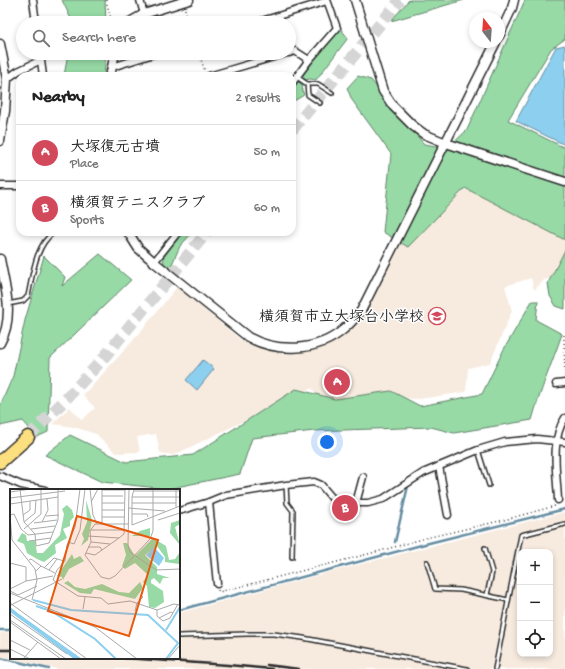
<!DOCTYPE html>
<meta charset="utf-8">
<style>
body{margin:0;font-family:"Gochi Hand","Klee One",sans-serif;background:#f6f6f6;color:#222}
.controls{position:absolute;right:12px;bottom:12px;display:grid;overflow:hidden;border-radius:8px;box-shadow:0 2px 6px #0003}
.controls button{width:36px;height:36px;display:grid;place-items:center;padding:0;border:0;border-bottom:1px solid #e0e0e0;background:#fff;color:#222;font:20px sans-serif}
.compass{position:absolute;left:469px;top:12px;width:36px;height:36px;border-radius:50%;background:#fff;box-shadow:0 2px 6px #0003;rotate:343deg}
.you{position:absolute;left:327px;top:442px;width:14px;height:14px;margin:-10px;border:3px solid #fff;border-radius:50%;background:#1a73e8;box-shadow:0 0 0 6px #1a73e833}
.badge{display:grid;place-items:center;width:26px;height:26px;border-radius:50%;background:#d1495b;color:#fff;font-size:13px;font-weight:700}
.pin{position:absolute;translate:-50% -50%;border:2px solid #fff;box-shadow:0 1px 4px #0006}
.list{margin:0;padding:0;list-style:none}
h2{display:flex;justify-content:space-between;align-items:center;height:52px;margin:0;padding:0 16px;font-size:17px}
h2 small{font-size:13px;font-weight:400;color:#767676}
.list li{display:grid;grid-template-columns:26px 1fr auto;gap:12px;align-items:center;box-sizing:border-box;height:56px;padding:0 16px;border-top:1px solid #e0e0e0}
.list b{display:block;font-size:15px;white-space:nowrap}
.list p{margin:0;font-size:13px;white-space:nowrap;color:#767676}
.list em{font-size:13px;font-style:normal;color:#767676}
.icon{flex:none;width:22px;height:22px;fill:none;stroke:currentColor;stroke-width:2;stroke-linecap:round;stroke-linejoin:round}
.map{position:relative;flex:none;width:565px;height:669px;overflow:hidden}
.search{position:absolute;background:#fff;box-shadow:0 2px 6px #0003;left:16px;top:16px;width:280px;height:44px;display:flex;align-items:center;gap:10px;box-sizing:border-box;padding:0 14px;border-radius:22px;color:#767676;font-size:15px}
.panel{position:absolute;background:#fff;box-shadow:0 2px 6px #0003;left:16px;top:72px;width:280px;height:164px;border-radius:12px}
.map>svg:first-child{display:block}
.built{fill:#f7ebdf;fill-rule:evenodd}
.green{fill:#97daa6;stroke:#618268}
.water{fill:#8dcfef;stroke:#668da1}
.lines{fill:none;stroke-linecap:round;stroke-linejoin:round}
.stream{stroke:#668da1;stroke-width:2.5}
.motorway-tunnel{stroke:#d5d5d5;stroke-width:12;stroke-dasharray:12 6;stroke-linecap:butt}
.service-casing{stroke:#2b2b2b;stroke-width:6}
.minor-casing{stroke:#2b2b2b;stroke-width:9}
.tertiary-casing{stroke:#2b2b2b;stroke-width:11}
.motorway-casing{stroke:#2b2b2b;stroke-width:15}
.path{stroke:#2b2b2b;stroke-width:1.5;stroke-dasharray:1 3;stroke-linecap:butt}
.service{stroke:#fff;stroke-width:3}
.minor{stroke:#fff;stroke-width:6}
.tertiary{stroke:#fff;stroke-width:8}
.motorway{stroke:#fce080;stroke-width:12}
.rail{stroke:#2b2b2b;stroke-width:2.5}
.labels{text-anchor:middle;stroke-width:3;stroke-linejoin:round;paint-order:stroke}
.poi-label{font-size:15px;font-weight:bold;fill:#2b2b2b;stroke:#fff;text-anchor:end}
.inset-river{fill:none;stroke:#8dcfef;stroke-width:2}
.inset-road{fill:none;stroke:#aaa;stroke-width:1}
.view{fill:#e8590c;fill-opacity:0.15;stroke:#e8590c;stroke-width:2}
.inset-edge{fill:none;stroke:#2b2b2b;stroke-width:2}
</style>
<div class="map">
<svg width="565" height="669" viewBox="0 0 565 669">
<rect width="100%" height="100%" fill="#fff"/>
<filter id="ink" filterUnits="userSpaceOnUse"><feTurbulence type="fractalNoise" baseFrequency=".025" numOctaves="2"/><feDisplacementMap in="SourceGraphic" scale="8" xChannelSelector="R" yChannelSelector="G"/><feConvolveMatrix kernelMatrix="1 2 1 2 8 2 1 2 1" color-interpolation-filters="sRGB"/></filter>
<g filter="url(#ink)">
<!-- built -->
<g class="built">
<polygon points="431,184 448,195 475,187 565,236 565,258 555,277 544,280 534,290 531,278 505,286 512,311 490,363 468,368 466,392 419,399 378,397 328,410 312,388 174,455 160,453 156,434 137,437 140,452 116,453 96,434 74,427 52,424 70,407 82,420 95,408 83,395 131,343 177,287 241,340 281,353 317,350 344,335 361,320"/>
<path d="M565,512v157h-508l-57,-12v-24l11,-1v26h168v-45l147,-40zM520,552h30v102h-30z"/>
</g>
<!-- green -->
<g class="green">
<polygon points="62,0 105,0 106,23 73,23"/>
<polygon points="409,0 464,0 391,21"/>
<polygon points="525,0 565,0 565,39 551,49 508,120 565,148 565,240 465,188 408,247 383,232 391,154 352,100 347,88 358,76 371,80 424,144 448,148 467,130"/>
<polygon points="340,28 348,38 316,80 310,79 306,80 303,78 303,75"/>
<polygon points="68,53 106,53 104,76 64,76"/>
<polygon points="299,82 303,86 302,89 304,95 292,102 292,88 296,83"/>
<polygon points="183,232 193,232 180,246 172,264 168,267 164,264 163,258"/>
<polygon points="565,250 565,309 556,306 550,296 548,283"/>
<polygon points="100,254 131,280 50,358 48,432 37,437 23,421 0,426 0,406 13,376 25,320 44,256 65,277 62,286"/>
<path d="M532,301h6l-2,19 26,14c-10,29 -22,57 -30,86l-78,13 -23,-6 -117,4 -62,7 -12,36 -73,15 -65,-7 -57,-27 25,-20 56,27 67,-7 103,-66 39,10 56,-8 29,15 62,-12 22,-45z"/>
</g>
<!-- water -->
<g class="water">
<polygon points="565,45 565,145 516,121 556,47"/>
<polygon points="203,360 214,369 197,390 186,380"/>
</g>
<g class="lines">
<!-- stream -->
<g class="stream">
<polyline points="395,542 408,486"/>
<polyline points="179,610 425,544 565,509"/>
<polyline points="0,630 11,630"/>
<polyline points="0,658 49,669"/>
</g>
<!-- motorway-tunnel -->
<g class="motorway-tunnel">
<polyline points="292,130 400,0"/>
<polyline points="28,437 66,399 101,361 207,232"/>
</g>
<defs>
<g id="service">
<polyline points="297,77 307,84 308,95 320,103"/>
<polyline points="307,84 318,84 332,93"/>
<path d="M8,304l15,-3 5,-5c5,-22 7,-50 26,-64"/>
<polyline points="478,450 489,485"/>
<polyline points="286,485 287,503 293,511 292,557"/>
<polyline points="485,548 492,572 487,595"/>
<polyline points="427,562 435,589 461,590 508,600"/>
<polyline points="179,636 247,634 274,634 303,638 467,669"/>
<polyline points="495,669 521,535 565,524"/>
</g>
<g id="minor">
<polyline points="33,0 36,23"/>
<polyline points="140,0 144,14"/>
<polyline points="255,23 327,1"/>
<polyline points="40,53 43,76"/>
<polyline points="289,53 295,51 309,60 337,28 327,0"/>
<polyline points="112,67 157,53"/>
<polyline points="209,76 287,53"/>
<polyline points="7,79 18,71 41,60"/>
<polyline points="292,83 309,60"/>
<polyline points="0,186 20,186"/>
<polyline points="154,262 178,232"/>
<polyline points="556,384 565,383"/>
<polyline points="439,466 448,515"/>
<polyline points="0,476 21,485 45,490"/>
<path d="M558,500c-1,-26 -8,-60 7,-82"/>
<polyline points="209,502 217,584"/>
<polyline points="356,503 363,477"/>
<polyline points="179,511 209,502 226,495 286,485 314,482 321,485 332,498 356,503 368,503 383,499 423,473 478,450 505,442 537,439 565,442"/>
</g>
<g id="tertiary">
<polyline points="355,0 383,91 393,106 412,125 424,134 446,143 565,182"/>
<polyline points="128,23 144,14 189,0"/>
<polyline points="499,36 512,8 514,0"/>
<polyline points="0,44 7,79 5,111 0,141"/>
<polyline points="110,76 115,53"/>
<path d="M128,232l10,16 16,14 94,75c29,16 70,15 96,-8 6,-5 12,-12 17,-18l135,-269"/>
<path d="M0,259c5,28 15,58 0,84"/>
</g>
<polyline id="motorway" points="0,462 28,437"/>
</defs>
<!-- service casing -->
<use href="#service" class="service-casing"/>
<!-- minor casing -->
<use href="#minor" class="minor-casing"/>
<!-- tertiary casing -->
<use href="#tertiary" class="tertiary-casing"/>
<!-- motorway casing -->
<use href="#motorway" class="motorway-casing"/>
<!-- path -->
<g class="path">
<polyline points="106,0 112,23"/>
<polyline points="185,9 189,23"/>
<polyline points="199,53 205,72"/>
<polyline points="564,335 565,377"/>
<polyline points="218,590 219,592 380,551 426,538 504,520 555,506"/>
</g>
<!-- service -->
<use href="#service" class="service"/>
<!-- minor -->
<use href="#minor" class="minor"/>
<!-- tertiary -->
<use href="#tertiary" class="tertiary"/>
<!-- motorway -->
<use href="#motorway" class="motorway"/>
<!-- rail -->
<g class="rail">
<polyline points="0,650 11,650"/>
<polyline points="124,658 228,665 272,669"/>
<polyline points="267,665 299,669"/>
</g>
</g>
</g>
<!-- icons -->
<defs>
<symbol id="school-ring" viewBox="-11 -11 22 22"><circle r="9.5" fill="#fff" stroke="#d1495b" stroke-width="1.5"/><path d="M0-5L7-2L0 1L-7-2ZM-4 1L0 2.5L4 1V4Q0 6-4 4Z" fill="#d1495b"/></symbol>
</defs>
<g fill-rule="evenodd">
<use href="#school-ring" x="427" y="306" width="20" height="20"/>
</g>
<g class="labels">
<!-- poi labels -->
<g class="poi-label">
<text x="424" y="321">横須賀市立大塚台小学校</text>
</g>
</g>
<!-- overview -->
<g transform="translate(10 489)">
<rect width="170" height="170" fill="#fff"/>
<path d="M76,11l6,20 -4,20 -7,6 3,-7 -2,-5 5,-12zM57,16l5,5 2,7 -4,4v5l-7,3 4,9 -12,7 1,8 -12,9 -7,-3 -10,-6 -3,-9 -7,-3 5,-8 4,2 1,6h8l2,12h6l17,-18 4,-21 -2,-5zM170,31v4l-5,3 5,18 -10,-12 1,-10zM140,39v8h-18l8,-5zM143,49l13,8 3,14 6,-1 5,-7 -1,12 -14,-2v-5l-8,-11 -12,9 12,12v7l13,4h-7l-3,6 -6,-6 -3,2v3l12,8 1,11 -9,6 -6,-1 -2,-21 -4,-4 5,-7 -13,-12 -10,6 -3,-3 4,-11 -3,-12h4l8,13zM62,65l2,5 6,-3 4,5 -15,8 -6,11 -1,-3 -5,-1zM58,92l7,6 10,2 17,-5 17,8 10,1 11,-11 3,6 -8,11 -41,-10 -3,5 -11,-1 -16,-10z" fill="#97daa6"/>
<path d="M144,58l10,11 -5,8 -13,-11zM0,118l9,7 63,45h-8l-38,-28 -26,-19z" fill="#8dcfef"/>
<path class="inset-river" d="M23,111l38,10 77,5 30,28 -12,16M26,117l15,5 44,28 21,20M156,141l14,-23"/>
<path class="inset-road" d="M10,0l4,33 11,12 1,12 13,-3 9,-23v-31M70,0l-5,38 -8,18 -2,16 -8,9 -4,10 25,16 23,2 7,6 22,-3 27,9 17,-6 6,1M80,0l3,26 4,9M119,0l-1,56 2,7 26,18 24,-1M124,0l-2,8h48M166,0v18M92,1h23M124,2h46M0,3l21,-3M92,7h21M122,8v6h44M0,9l55,-7M81,13l7,-13M92,14h22M122,14v22l48,-19M0,15l48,-7M118,19l37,3M92,21h22M122,25h15l1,3M13,26l7,-5v-9M36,27l13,-1M92,28h22M148,31l22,-7M14,33l11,-9 1,-13M32,33l6,-12 -1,-11M24,34l23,-3M92,35v-35M118,35h-33l-5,7 1,11 -6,13 16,22 8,2 6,-3 35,-37 3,-8v-42M14,40l17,-15v-25M21,40l24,-3M80,41h34M78,47l31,2 5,-4 1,-45M19,52l22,-3M58,53l6,2 6,-14 5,-41M81,53l19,2M78,58h12l2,3 17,-12M76,64l9,2 7,-5M19,71l2,-1 10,7M0,74l16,4M16,78v14M34,79l10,-10 10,3M39,81l8,-11M26,82l5,-5 14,7M27,91l-2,-11 -23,-29 -2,-25 4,-1 7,15 7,6 25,-3M0,100l16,-8 27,-5M0,102l8,4 19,-9M0,104l85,34 42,32M22,111l5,-20M0,114l77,56M1,116l51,-26M73,120l2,-12M147,121v6l6,5 7,-3 8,-14M125,122l2,-8 6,-6 -3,-2M0,125l57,40M149,129l12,-6 2,1M0,131l56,39M0,133l51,37M0,151l20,10M0,160l20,10M13,170l15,-17M158,170l12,-14"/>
<path class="view" d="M67,27l81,24 -29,96 -81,-25z"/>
<rect width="170" height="170" class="inset-edge"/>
</g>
</svg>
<div class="controls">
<button>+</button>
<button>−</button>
<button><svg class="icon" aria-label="locate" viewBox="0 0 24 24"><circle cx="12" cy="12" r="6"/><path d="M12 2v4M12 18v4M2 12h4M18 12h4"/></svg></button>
</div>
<svg class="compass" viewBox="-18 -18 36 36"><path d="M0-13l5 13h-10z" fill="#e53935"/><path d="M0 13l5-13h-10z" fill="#767676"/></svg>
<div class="you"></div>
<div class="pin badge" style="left:337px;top:382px">A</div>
<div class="pin badge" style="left:345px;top:508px">B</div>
<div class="search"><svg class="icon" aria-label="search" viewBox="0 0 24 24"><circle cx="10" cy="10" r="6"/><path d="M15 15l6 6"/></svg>Search here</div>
<section class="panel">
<h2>Nearby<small>2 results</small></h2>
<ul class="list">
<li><span class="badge">A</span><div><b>大塚復元古墳</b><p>Place</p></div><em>50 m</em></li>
<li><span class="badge">B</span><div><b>横須賀テニスクラブ</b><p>Sports</p></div><em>60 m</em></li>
</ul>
</section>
</div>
